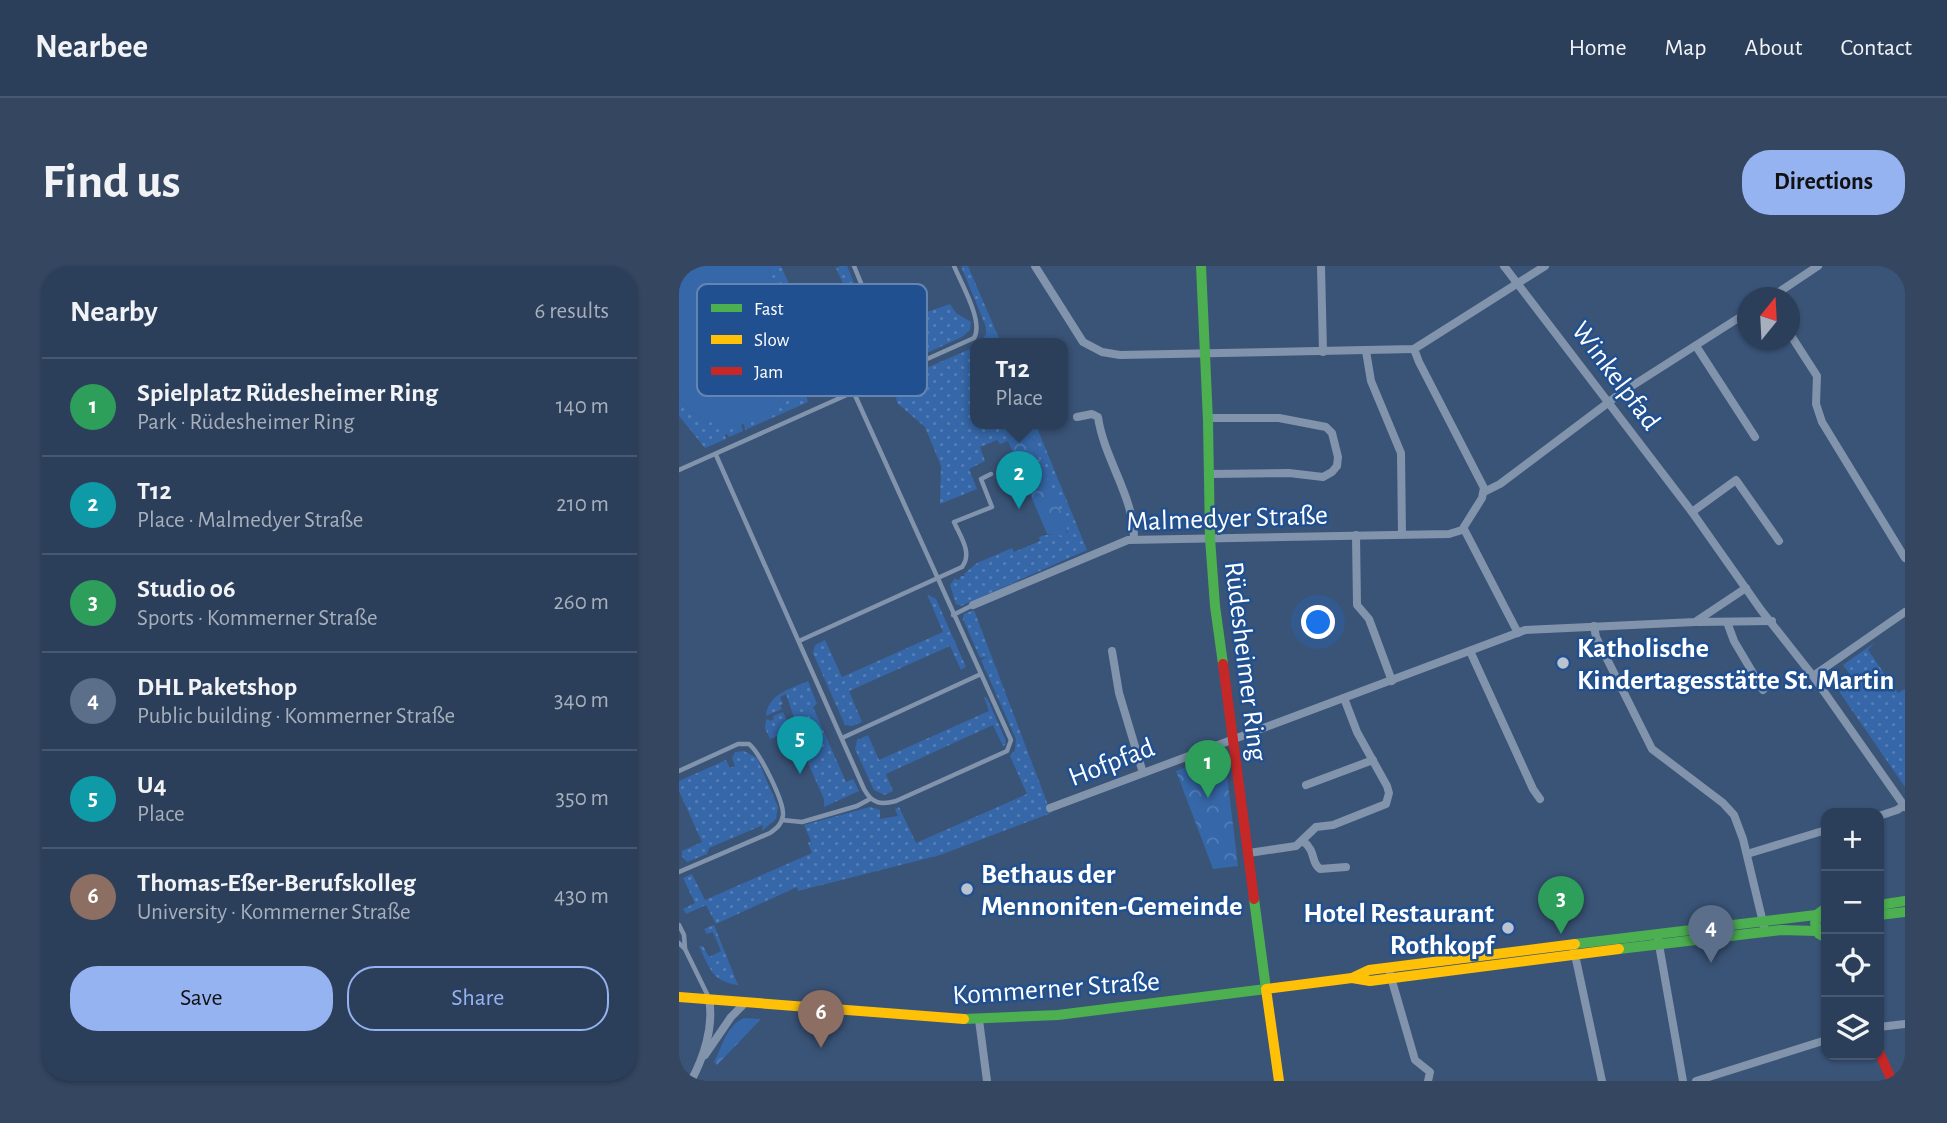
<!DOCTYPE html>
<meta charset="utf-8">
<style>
body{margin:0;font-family:"Alegreya Sans",sans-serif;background:#344660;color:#f1f3f6}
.controls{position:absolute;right:21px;bottom:21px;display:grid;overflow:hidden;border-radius:14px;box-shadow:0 2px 5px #0004}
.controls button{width:63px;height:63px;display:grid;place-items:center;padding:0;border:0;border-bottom:2px solid #485870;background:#2c3f5a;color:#f1f3f6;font:35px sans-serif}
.compass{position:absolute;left:1058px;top:21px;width:63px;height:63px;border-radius:50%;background:#2c3f5a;box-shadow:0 2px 5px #0004;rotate:18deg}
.you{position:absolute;left:640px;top:357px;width:24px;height:24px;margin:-18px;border:5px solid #fff;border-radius:50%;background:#1a73e8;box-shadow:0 0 0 10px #1a73e833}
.badge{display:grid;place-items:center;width:46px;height:46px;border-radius:50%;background:#95b2f1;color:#fff;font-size:23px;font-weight:700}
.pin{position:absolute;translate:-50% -58px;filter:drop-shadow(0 2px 4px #0008)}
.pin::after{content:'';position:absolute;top:37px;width:24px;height:21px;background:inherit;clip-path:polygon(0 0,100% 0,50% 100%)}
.popup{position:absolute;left:291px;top:72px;width:98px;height:91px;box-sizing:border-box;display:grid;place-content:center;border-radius:14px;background:#2c3f5a;filter:drop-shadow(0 2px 5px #0005);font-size:23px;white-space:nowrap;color:#a6afbb}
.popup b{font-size:26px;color:#f1f3f6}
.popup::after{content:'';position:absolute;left:50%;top:100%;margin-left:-14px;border:14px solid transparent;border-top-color:#2c3f5a}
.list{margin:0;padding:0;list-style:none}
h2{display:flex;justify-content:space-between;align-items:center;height:91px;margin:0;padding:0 28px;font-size:30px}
h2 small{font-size:23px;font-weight:400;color:#a6afbb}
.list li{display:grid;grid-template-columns:46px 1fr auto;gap:21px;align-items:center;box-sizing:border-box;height:98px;padding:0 28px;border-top:2px solid #485870}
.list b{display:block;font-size:26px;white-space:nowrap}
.list p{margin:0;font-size:23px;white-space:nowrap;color:#a6afbb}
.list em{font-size:23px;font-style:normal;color:#a6afbb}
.actions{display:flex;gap:14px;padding:21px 28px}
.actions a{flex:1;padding:16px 0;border:2px solid #95b2f1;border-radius:28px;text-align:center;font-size:24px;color:#95b2f1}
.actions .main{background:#95b2f1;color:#111}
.icon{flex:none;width:38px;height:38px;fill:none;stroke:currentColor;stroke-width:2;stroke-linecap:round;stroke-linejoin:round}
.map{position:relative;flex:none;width:1226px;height:815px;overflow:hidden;border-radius:28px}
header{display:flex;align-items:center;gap:42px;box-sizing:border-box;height:98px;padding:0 35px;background:#2c3f5a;border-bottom:2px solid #485870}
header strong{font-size:33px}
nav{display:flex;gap:38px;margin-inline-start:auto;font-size:24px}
.intro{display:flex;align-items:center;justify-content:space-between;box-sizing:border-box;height:168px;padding:0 42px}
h1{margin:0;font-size:49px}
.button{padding:18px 32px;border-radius:28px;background:#95b2f1;color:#111;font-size:24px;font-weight:700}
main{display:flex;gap:42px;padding:0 42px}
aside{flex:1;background:#2c3f5a;border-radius:28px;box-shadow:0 2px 5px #0004}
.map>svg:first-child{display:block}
.grass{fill:url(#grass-dots)}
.forest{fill:url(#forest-crowns)}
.pitch{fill:#3667a8}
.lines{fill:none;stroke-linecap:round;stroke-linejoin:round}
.lane{stroke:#8294ab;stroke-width:4.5}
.street{stroke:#8294ab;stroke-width:8}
.fast{stroke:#4caf50;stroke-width:10}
.slow{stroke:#ffc107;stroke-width:10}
.jam{stroke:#c62828;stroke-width:10}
.poi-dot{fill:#bac3d0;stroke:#215091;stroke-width:2.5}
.labels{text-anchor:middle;stroke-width:5;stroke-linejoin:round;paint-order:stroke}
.street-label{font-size:28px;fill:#fff;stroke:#215091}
.poi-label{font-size:28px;font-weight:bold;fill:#fff;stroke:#215091;text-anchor:start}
.key{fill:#215091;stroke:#6484b2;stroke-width:2}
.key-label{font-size:19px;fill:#fff}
</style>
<header>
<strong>Nearbee</strong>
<nav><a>Home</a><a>Map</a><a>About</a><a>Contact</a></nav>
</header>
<div class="intro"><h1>Find us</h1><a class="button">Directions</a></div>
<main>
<aside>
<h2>Nearby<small>6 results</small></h2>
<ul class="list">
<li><span class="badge" style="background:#2e9e5b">1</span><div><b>Spielplatz Rüdesheimer Ring</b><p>Park · Rüdesheimer Ring</p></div><em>140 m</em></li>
<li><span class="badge" style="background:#0f9aa8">2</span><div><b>T12</b><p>Place · Malmedyer Straße</p></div><em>210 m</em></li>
<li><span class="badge" style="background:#2e9e5b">3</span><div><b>Studio 06</b><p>Sports · Kommerner Straße</p></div><em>260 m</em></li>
<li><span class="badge" style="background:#5c6f8a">4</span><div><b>DHL Paketshop</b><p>Public building · Kommerner Straße</p></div><em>340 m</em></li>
<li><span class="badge" style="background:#0f9aa8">5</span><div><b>U4</b><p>Place</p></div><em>350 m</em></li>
<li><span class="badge" style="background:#8d6e63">6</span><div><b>Thomas-Eßer-Berufskolleg</b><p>University · Kommerner Straße</p></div><em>430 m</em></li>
</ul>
<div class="actions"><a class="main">Save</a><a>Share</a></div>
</aside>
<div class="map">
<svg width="1226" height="815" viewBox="0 0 1226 815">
<defs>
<pattern id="grass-dots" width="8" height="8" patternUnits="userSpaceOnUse" patternTransform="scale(1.75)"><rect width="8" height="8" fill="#3667a8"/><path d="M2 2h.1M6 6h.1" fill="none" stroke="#547eb5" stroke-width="1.8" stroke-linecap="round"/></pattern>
<pattern id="forest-crowns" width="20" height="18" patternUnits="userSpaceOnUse" patternTransform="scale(1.75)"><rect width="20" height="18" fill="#3667a8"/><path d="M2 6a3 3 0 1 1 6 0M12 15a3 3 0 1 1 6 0" fill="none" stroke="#547eb5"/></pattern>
</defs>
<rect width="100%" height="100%" fill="#3a5478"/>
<!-- grass -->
<g class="grass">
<polygon points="88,0 102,0 115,29 108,32 118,55 122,54 123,56 128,54 141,83 128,89"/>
<polygon points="161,0 168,0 194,62 192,63 203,92 199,105 165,121 162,114 160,114 151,95 159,92 152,75 144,78 137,63 146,58 156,80 186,66 157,2"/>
<polygon points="282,0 289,0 322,77 302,77 307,68 307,61"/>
<polygon points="271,38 277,47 292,56 291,64 283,71 230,95 224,94 222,86 235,71 239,49"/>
<polygon points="296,81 296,157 326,157 331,171 329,175 321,178 318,174 301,181 306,195 290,203 298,223 261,238 262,200 246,161 218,137 216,122 224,112"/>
<path d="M142,85l3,7 -2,2 10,23 -26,12 2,7 -63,28 -1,-6c31,-9 48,-30 52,-61z"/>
<path d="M0,133c16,19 37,28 62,25l2,7 -14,6 -2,-3 -2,1 1,4 -21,9 -26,-32z"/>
<path d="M349,157h7l52,127 -126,56 -5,-2 -6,-19 5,-7 2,2 3,-1v-3h5l-1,-2 13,-11 35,-15 2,4 26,-11 -1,-4c10,-4 18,-1 29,-5l-30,-76 -1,-9z"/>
<polygon points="248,328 257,333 287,401 282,404 271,380 170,425 183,456 173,460 166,459 134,387 136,379 146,374 163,411 264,366"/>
<polygon points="295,344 372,547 261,589 119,625 118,621 37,658 27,639 7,648 4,643 16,637 4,612 13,608 26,634 133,587 129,577 132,575 125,559 191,541 201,544 201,553 219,550 216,543 220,541 237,577 348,528 331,490 336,484 337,473 302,394 309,391 301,392 284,353 285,348"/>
<polygon points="1195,377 1189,384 1219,427 1226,423 1226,521 1157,421 1172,410 1164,399"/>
<path d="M129,415l9,23 -4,3 33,75 7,-3 6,12 -35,16v-8l-31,-70 -23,10 -5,-11 1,-8 2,-1 2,2 4,-2 -1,-3 10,-4 5,11 7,-3 -9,-26 -6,3 3,7 -3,1 2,4 -16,7c2,-22 24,-27 42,-35z"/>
<polygon points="305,431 308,432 327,475 326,479 324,480 314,459 207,508 214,525 205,529 195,524 176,483 178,474 189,469 200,494 310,445"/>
<polygon points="65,485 78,492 99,541 97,553 83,565 84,559 30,582 28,588 8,596 3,590 3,585 23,576 0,525 0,515 47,494 51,502 56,500 53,492 56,486"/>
<path d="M35,659l24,60c-26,-3 -29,-18 -39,-39h4l6,11 12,-6 -8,-19 -6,2 -3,-5z"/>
</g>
<!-- forest -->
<g class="forest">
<polygon points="326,157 349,157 358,181 359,190 388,261 387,270 368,268 329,175 331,171"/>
<polygon points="539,488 546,493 559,600 534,603 497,505"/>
<path d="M65,752l17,1 -44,46 -3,-3c8,-15 13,-37 30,-44z"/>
</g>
<!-- pitch -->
<path class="pitch" d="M0,0h88l41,92 -12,5c-7,62 -78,85 -117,36z"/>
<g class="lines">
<!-- lane -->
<g class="lane">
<polyline points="175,0 219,108"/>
<path d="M37,189l148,334c8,15 17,16 32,12l111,-50 4,-11 -157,-347"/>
<path d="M0,204l295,-132c10,-16 -13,-55 -20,-72"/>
<polyline points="274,349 294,339"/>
<path d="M120,375l163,-74c11,-14 -2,-31 -8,-45l38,-15 -11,-28 10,-5"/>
<polyline points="163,472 302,408"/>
<path d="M0,505l59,-27h11c11,9 35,57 34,71 -1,9 -6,13 -13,18l-91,39"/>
<polyline points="103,554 123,556 178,540 191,533"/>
<polyline points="0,659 5,669 6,682"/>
<polyline points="0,677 6,683 30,732"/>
</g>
<!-- street -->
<g class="street">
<polyline points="356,0 404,76 423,86 441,89 735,83 866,0"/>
<polyline points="642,0 644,86"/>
<polyline points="825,0 1013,246 1082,344 1134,410 1226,541"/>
<polyline points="1091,32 1139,0"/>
<polyline points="1111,68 1138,110 1137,138 1143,156 1226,292"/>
<polyline points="1017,80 1076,171"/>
<polyline points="687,85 692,115 722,187 723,268"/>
<path d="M398,151l15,-3 6,3c6,42 36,79 36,122"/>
<polyline points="529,152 600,152 647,161 653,167 659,191 658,200 653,206 644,211 610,207 530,208"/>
<polyline points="805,226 821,218 942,127 1069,46"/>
<polyline points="1013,246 1057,214 1100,275"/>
<polyline points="785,263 839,367"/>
<polyline points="677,269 678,339 690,353 713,415"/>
<polyline points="294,339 449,274 770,268 783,264 803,232 805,222 740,96 735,83"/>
<polyline points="1019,356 1093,355"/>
<polyline points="1048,356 1055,375 1084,424"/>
<polyline points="915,360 917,371 973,483 1044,537 1055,549 1064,573 1086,665"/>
<polyline points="433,385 440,427 464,507"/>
<polyline points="791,385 854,523 861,533"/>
<polyline points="1134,410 1226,346"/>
<polyline points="627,519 694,494"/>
<polyline points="371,542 846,364 1016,356 1067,322"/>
<polyline points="1200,550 1218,544 1226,539"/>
<path d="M624,575c14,11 7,21 17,28l26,-2"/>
<polyline points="570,587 617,580 637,561 654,559 707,538 710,527 708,520 678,466 665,432"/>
<polyline points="1068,588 1147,564"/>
<polyline points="979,673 1004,815"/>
<polyline points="895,684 923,815"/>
<polyline points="711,708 736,794 751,806 749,815"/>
<polyline points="300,754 308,815"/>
<polyline points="1200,761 1226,758"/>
<polyline points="26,789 52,751 67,736"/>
<path d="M12,815c13,-24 23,-55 18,-82"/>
<polyline points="1017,815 1147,774"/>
</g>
<!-- fast -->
<g class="fast">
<polyline points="522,0 529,155 531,272 536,340 544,398"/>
<polyline points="1200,639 1226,635"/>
<polyline points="1147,642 1140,647 1136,657 1140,668 1147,672"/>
<polyline points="1200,649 1226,646"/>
<polyline points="896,678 1137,649"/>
<polyline points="940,683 1102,664 1137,665"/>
<polyline points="285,753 379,749 587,723 575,633"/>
</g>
<!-- slow -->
<g class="slow">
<polyline points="673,712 691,715 940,683"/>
<polyline points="0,731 285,753"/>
<polyline points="600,815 587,723 673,712 690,704 896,678"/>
</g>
<!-- jam -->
<g class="jam">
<polyline points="544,398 575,633"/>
<polyline points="1200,786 1213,815"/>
</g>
</g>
<!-- markers -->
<g class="poi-dot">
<circle cx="884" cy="397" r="7"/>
<circle cx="288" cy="623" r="7"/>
<circle cx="829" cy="662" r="7"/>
</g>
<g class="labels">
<!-- street labels -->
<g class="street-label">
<text transform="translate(938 109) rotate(53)" y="10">Winkelpfad</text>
<text transform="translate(548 251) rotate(-2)" y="10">Malmedyer Straße</text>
<text transform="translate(568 395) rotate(83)" y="10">Rüdesheimer Ring</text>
<text transform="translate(432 495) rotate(-21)" y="10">Hofpfad</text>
<text transform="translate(377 721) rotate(-4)" y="10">Kommerner Straße</text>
</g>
<!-- poi labels -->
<g class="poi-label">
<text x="898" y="391">Katholische<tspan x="898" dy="32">Kindertagesstätte St. Martin</tspan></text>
<text x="302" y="617">Bethaus der<tspan x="302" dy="32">Mennoniten-Gemeinde</tspan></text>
<text x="815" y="656" text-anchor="end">Hotel Restaurant<tspan x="815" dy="32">Rothkopf</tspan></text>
</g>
</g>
<!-- legend -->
<rect x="18" y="18" width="230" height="112" rx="10" class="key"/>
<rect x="32" y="38" width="31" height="8" fill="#4caf50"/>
<rect x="32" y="69" width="31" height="9" fill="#ffc107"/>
<rect x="32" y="101" width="31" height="8" fill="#c62828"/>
<g class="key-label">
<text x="75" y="49">Fast</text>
<text x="75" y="80">Slow</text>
<text x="75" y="112">Jam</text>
</g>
</svg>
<div class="controls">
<button>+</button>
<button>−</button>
<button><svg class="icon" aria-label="locate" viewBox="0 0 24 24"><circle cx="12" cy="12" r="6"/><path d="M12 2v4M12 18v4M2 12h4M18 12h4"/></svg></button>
<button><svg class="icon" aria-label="layers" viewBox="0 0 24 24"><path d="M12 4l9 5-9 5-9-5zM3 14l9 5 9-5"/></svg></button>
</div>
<svg class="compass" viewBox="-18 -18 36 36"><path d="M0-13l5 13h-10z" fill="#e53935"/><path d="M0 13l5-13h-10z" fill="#a6afbb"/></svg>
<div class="you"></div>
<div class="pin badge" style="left:529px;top:532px;background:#2e9e5b">1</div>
<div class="pin badge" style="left:340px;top:243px;background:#0f9aa8">2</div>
<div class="popup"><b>T12</b>Place</div>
<div class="pin badge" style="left:882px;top:668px;background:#2e9e5b">3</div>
<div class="pin badge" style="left:1032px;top:697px;background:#5c6f8a">4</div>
<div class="pin badge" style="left:121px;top:508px;background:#0f9aa8">5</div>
<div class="pin badge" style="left:142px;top:782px;background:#8d6e63">6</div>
</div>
</main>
